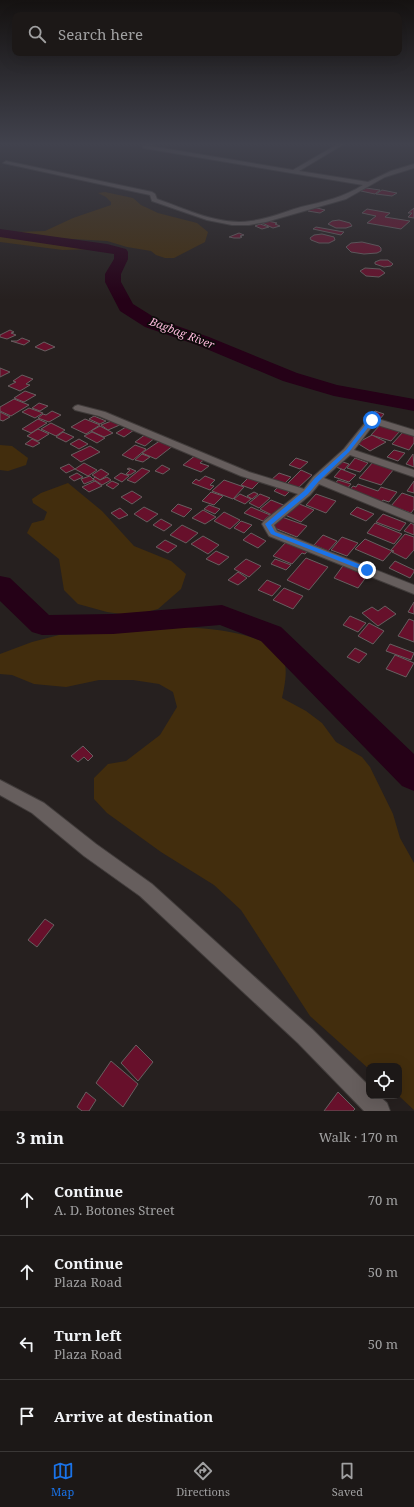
<!DOCTYPE html>
<meta charset="utf-8">
<style>
body{margin:0;font-family:"Noto Serif",serif;background:#252120;color:#f1f3f6}
.controls{position:absolute;right:12px;bottom:12px;display:grid;overflow:hidden;border-radius:8px;box-shadow:0 4px 16px #0002}
.controls button{width:36px;height:36px;display:grid;place-items:center;padding:0;border:0;border-bottom:1px solid #3a3736;background:#1c1817;color:#f1f3f6;font:20px sans-serif}
.stop{position:absolute;width:12px;height:12px;margin:-9px;border:3px solid #1a73e8;border-radius:50%;background:#fff}
.stop.end{background:#1a73e8;border-color:#fff;box-shadow:0 1px 4px #0008}
.list{margin:0;padding:0;list-style:none}
h2{display:flex;justify-content:space-between;align-items:center;height:52px;margin:0;padding:0 16px;font-size:17px}
h2 small{font-size:13px;font-weight:400;color:#a0a0a1}
.list li{display:grid;grid-template-columns:26px 1fr auto;gap:12px;align-items:center;box-sizing:border-box;height:72px;padding:0 16px;border-top:1px solid #3a3736}
.list b{display:block;font-size:15px;white-space:nowrap}
.list p{margin:0;font-size:13px;white-space:nowrap;color:#a0a0a1}
.list em{font-size:13px;font-style:normal;color:#a0a0a1}
.icon{flex:none;width:22px;height:22px;fill:none;stroke:currentColor;stroke-width:2;stroke-linecap:round;stroke-linejoin:round}
.map{position:relative;flex:none;width:414px;height:1111px;overflow:hidden}
.search{position:absolute;background:#1c1817;box-shadow:0 4px 16px #0002;left:12px;right:12px;top:12px;height:44px;display:flex;align-items:center;gap:10px;box-sizing:border-box;padding:0 14px;border-radius:8px;color:#a0a0a1;font-size:15px}
.sheet{height:340px;background:#1c1817}
nav{display:flex;justify-content:space-around;align-items:center;box-sizing:border-box;height:56px;border-top:1px solid #3a3736;background:#1c1817;font-size:11px;color:#a0a0a1}
nav a{display:grid;justify-items:center;gap:2px}
nav .on{color:#1a73e8}
.map>svg:first-child{display:block}
.green{fill:#422d0d}
.lines{fill:none;stroke-linecap:round;stroke-linejoin:round}
.river{fill:#250117;fill-rule:evenodd}
.building{fill:#67102b;stroke:#675f60}
.minor-casing{stroke:#413c3b;stroke-width:2}
.minor{fill:#665e5d;fill-rule:evenodd}
.route{fill:#1a73e8}
.labels{text-anchor:middle;stroke-width:3.5;stroke-linejoin:round;paint-order:stroke}
.far-water-label{font-size:11px;font-style:italic;fill:#fbb7da;stroke:#0d0b0a}
</style>
<div class="map">
<svg width="414" height="1111" viewBox="0 0 414 1111">
<rect width="100%" height="100%" fill="#26201f"/>
<!-- green -->
<g class="green">
<polygon points="105,192 133,198 141,205 158,213 197,223 208,232 205,242 174,258 165,258 156,255 151,251 127,247 107,241 38,237 16,232 45,231 73,218 111,205 111,202 106,197 98,193"/>
<polygon points="0,235 59,245 91,245 95,249 63,250 0,242"/>
<polygon points="0,445 12,446 28,458 26,465 8,471 0,470"/>
<polygon points="68,483 102,511 134,546 171,561 186,574 181,589 158,609 139,614 121,614 107,612 78,604 64,590 59,559 27,533 32,523 44,520 47,512 33,503 32,499 41,493"/>
<path d="M164,627c30,0 107,2 120,35 4,8 0,27 -2,36l24,13 16,12 14,19 26,15 8,10 23,47 7,24 14,25v247l-15,-14v-30h-30v3l-59,-53 -69,-106 -27,-25 -53,-33 -54,-39 -13,-14v-21l14,-14 18,-3 34,-26 17,-28 -4,-15 -14,-8 -26,-4h-34l-33,7 -32,-3 -22,-9 -12,-1v-20l32,-12 27,-7 33,-1z"/>
</g>
<g class="lines">
<!-- river -->
<g class="river">
<polygon points="0,229 107,244 126,249 128,252 128,259 121,274 121,282 133,304 157,319 209,337 297,373 337,385 414,399 414,411 334,396 283,381 197,345 145,327 120,311 105,282 105,274 114,259 114,254 0,237"/>
<polygon points="0,576 10,578 49,615 113,614 222,605 281,627 414,754 414,791 402,786 261,641 220,625 113,634 42,635 32,632 0,601"/>
</g>
</g>
<!-- building -->
<g class="building">
<polygon points="366,188 380,190 375,194 361,191"/>
<polygon points="382,190 397,193 392,196 376,194"/>
<polygon points="313,207 325,210 320,213 308,211"/>
<polygon points="414,208 414,218 408,217 412,213 408,213"/>
<polygon points="367,209 390,213 385,217 410,221 401,229 367,223 376,216 362,213"/>
<polygon points="339,220 350,223 352,226 346,228 336,228 328,224 332,221"/>
<polygon points="268,221 277,223 275,224 280,226 273,228 260,222"/>
<polygon points="260,224 269,227 262,229 255,226"/>
<polygon points="316,227 344,232 341,235 313,229"/>
<polygon points="239,233 244,235 240,236 242,237 240,238 234,238 229,237"/>
<polygon points="322,234 334,237 335,240 329,243 319,243 311,240 310,238 314,235"/>
<polygon points="362,242 379,246 381,248 381,251 377,253 364,254 351,252 346,247 351,243"/>
<polygon points="380,260 388,260 393,264 391,266 384,267 375,264 375,262"/>
<polygon points="365,268 380,269 385,273 379,277 366,276 360,271"/>
<polygon points="10,330 14,332 11,333 16,335 7,339 0,337 0,335"/>
<polygon points="22,338 30,341 24,345 11,341 17,341"/>
<polygon points="44,342 55,347 45,351 35,347"/>
<polygon points="0,368 10,372 0,377"/>
<polygon points="22,375 33,379 26,384 30,385 20,391 8,386 16,382 13,381"/>
<polygon points="25,391 36,395 24,402 14,398"/>
<polygon points="14,399 29,405 11,416 0,411 0,407"/>
<polygon points="39,403 48,406 40,411 32,408"/>
<polygon points="29,408 43,413 35,418 22,412"/>
<polygon points="52,411 61,415 49,422 38,418 43,414 46,415"/>
<polygon points="375,411 384,414 380,419 370,416"/>
<polygon points="0,412 10,417 3,421 0,420"/>
<polygon points="94,416 106,421 100,424 89,419"/>
<polygon points="38,419 47,423 31,433 22,429"/>
<polygon points="85,419 100,425 86,434 71,427"/>
<polygon points="114,420 122,424 108,430 101,425"/>
<polygon points="51,423 65,430 56,436 41,429"/>
<polygon points="380,425 400,431 391,441 371,435"/>
<polygon points="100,426 113,433 104,437 91,431"/>
<polygon points="126,427 134,430 124,437 116,433"/>
<polygon points="38,429 49,434 38,441 27,436"/>
<polygon points="63,432 74,437 66,442 56,437"/>
<polygon points="92,432 105,438 97,443 84,436"/>
<polygon points="403,432 414,435 414,443 409,450 392,444"/>
<polygon points="146,434 156,437 145,446 135,442"/>
<polygon points="372,435 386,442 370,451 357,443"/>
<polygon points="32,439 40,443 33,447 25,444"/>
<polygon points="79,439 88,444 79,449 70,444"/>
<polygon points="161,440 174,445 156,459 142,453"/>
<polygon points="135,445 146,449 133,460 122,455"/>
<polygon points="90,446 100,452 81,462 71,455"/>
<polygon points="394,450 405,453 398,461 387,457"/>
<polygon points="142,454 150,457 143,462 135,460"/>
<polygon points="413,454 414,467 406,464"/>
<polygon points="196,455 206,458 200,463 209,466 201,472 183,465"/>
<polygon points="296,458 308,462 300,469 289,465"/>
<polygon points="355,458 368,463 360,472 347,468"/>
<polygon points="340,461 349,464 344,470 336,467"/>
<polygon points="373,462 394,469 381,485 359,478"/>
<polygon points="84,463 97,470 88,476 75,469"/>
<polygon points="69,464 75,469 66,473 60,468"/>
<polygon points="162,465 170,469 163,474 155,471"/>
<polygon points="129,468 136,471 130,475 126,474 130,470 127,469"/>
<polygon points="142,468 150,471 135,483 127,480"/>
<polygon points="101,469 109,474 100,480 92,475"/>
<polygon points="341,469 356,475 349,482 334,477"/>
<polygon points="301,470 312,475 298,488 287,484"/>
<polygon points="77,473 83,477 74,481 69,477"/>
<polygon points="121,473 129,476 122,482 114,478"/>
<polygon points="279,473 291,477 283,485 271,480"/>
<polygon points="90,476 94,480 84,484 81,479"/>
<polygon points="205,476 215,480 210,485 214,486 210,490 192,483 196,479 199,481"/>
<polygon points="95,477 100,480 107,477 111,480 102,485 93,479"/>
<polygon points="249,477 260,481 252,489 241,485"/>
<polygon points="224,480 244,487 233,499 212,491"/>
<polygon points="338,480 351,484 346,490 333,486"/>
<polygon points="95,481 102,486 89,492 82,487"/>
<polygon points="112,481 119,484 113,489 106,485"/>
<polygon points="414,481 414,493 407,491"/>
<polygon points="358,484 378,491 381,487 397,492 389,502 383,500 380,504 348,492 353,486 356,487"/>
<polygon points="280,485 291,490 285,496 274,491"/>
<polygon points="132,491 142,497 132,504 121,497"/>
<polygon points="211,492 223,496 214,505 202,501"/>
<polygon points="254,492 258,494 252,499 247,496"/>
<polygon points="402,493 414,497 414,509 411,513 391,506"/>
<polygon points="240,494 251,499 245,504 234,499"/>
<polygon points="260,494 270,498 259,508 249,503"/>
<polygon points="316,494 336,501 326,513 306,505"/>
<polygon points="271,500 286,506 274,516 260,509"/>
<polygon points="297,503 314,510 301,522 285,515"/>
<polygon points="178,504 192,509 184,517 171,511"/>
<polygon points="209,505 220,509 215,514 204,509"/>
<polygon points="144,507 158,514 147,522 134,514"/>
<polygon points="251,507 270,515 263,521 244,513"/>
<polygon points="357,507 374,514 366,521 350,514"/>
<polygon points="120,508 128,515 119,519 111,513"/>
<polygon points="203,510 216,517 205,524 192,518"/>
<polygon points="224,512 240,520 230,529 214,521"/>
<polygon points="383,514 406,523 400,531 376,522"/>
<polygon points="282,517 307,526 297,537 272,527"/>
<polygon points="161,519 172,525 164,531 153,525"/>
<polygon points="241,521 252,525 244,533 234,528"/>
<polygon points="375,523 402,534 394,544 367,533"/>
<polygon points="411,523 414,525 414,535 404,531"/>
<polygon points="182,525 198,533 186,543 170,535"/>
<polygon points="251,533 266,541 258,548 243,540"/>
<polygon points="405,534 414,537 414,550 406,559 392,552 394,551 391,550"/>
<polygon points="323,535 337,541 328,551 314,545"/>
<polygon points="203,536 219,545 208,554 191,544"/>
<polygon points="342,537 358,543 347,556 331,550"/>
<polygon points="365,539 392,551 383,561 355,549"/>
<polygon points="165,540 177,546 168,553 156,547"/>
<polygon points="287,541 310,548 305,554 302,553 292,564 273,556"/>
<polygon points="216,551 229,557 219,565 206,559"/>
<polygon points="306,558 328,567 309,590 287,580"/>
<polygon points="246,559 261,566 249,577 234,569"/>
<polygon points="275,559 291,565 286,570 271,564"/>
<polygon points="395,561 414,570 414,572 410,578 389,568"/>
<polygon points="345,563 370,572 358,588 334,578"/>
<polygon points="238,572 247,578 238,585 228,580"/>
<polygon points="267,580 281,586 272,596 258,590"/>
<polygon points="284,588 303,596 293,609 273,600"/>
<polygon points="414,602 414,614 408,612"/>
<polygon points="385,606 396,614 378,626 362,613 372,607 378,611"/>
<polygon points="350,616 366,623 358,632 343,625"/>
<polygon points="409,619 414,621 414,642 398,636"/>
<polygon points="369,623 384,631 373,644 358,636"/>
<polygon points="390,644 414,653 411,660 386,651"/>
<polygon points="355,648 367,654 359,663 347,657"/>
<polygon points="395,655 414,663 406,677 386,669"/>
<polygon points="83,746 93,756 88,761 84,757 78,762 71,756"/>
<polygon points="45,919 54,925 37,947 28,940"/>
<polygon points="136,1045 153,1062 138,1081 121,1063"/>
<polygon points="111,1061 138,1084 123,1107 96,1083"/>
<polygon points="86,1092 96,1100 89,1111 82,1111 77,1107"/>
<polygon points="338,1092 355,1109 353,1111 324,1111"/>
</g>
<g class="lines">
<defs>
<g id="minor">
<path d="M146,144h7l-3,2 143,24 45,-26h6l-45,27 69,11 23,-11 23,-7v4l-29,9 -39,22 -80,23 -17,3h-17l-25,-5 -55,-19 -2,-6 -147,-32 3,-2 146,31 3,2 2,5c29,10 62,27 94,22 17,-2 33,-9 50,-14 22,-5 43,-10 62,-22l-220,-37v-2z"/>
<polygon points="78,405 105,412 249,472 304,489 313,477 344,449 369,418 375,418 414,430 414,436 374,424 354,450 414,470 414,477 350,455 324,478 414,515 414,523 319,484 310,495 274,525 277,531 414,585 414,594 269,536 262,524 264,521 298,494 241,476 99,416 75,410 73,408 75,406"/>
<polygon points="0,780 44,803 96,844 152,884 312,1029 369,1086 369,1096 379,1096 387,1103 390,1111 364,1111 298,1043 140,896 84,856 32,813 0,795"/>
</g>
</defs>
<!-- minor casing -->
<use href="#minor" class="minor-casing"/>
<!-- minor -->
<use href="#minor" class="minor"/>
</g>
<!-- sky -->
<linearGradient id="sky" x2="0" y2="1"><stop stop-color="#151211"/><stop offset="0.48" stop-color="#41424d"/><stop offset="1" stop-color="#41424d" stop-opacity="0"/></linearGradient>
<rect width="414" height="300" fill="url(#sky)"/>
<!-- route -->
<polygon class="route" points="370,419 374,420 349,452 319,481 308,494 271,525 275,532 369,568 370,570 367,572 271,534 265,524 304,491 315,478 346,450"/>
<g class="labels">
<!-- far-water labels -->
<g class="far-water-label">
<text transform="translate(182 333) rotate(21)" y="4">Bagbag River</text>
</g>
</g>
</svg>
<div class="controls">
<button><svg class="icon" aria-label="locate" viewBox="0 0 24 24"><circle cx="12" cy="12" r="6"/><path d="M12 2v4M12 18v4M2 12h4M18 12h4"/></svg></button>
</div>
<div class="stop" style="left:372px;top:420px"></div>
<div class="stop end" style="left:367px;top:570px"></div>
<div class="search"><svg class="icon" aria-label="search" viewBox="0 0 24 24"><circle cx="10" cy="10" r="6"/><path d="M15 15l6 6"/></svg>Search here</div>
</div>
<section class="sheet">
<h2>3 min<small>Walk · 170 m</small></h2>
<ul class="list">
<li><svg class="icon" aria-label="ahead" viewBox="0 0 24 24"><path d="M12 20V5M6 11l6-6 6 6"/></svg><div><b>Continue</b><p>A. D. Botones Street</p></div><em>70 m</em></li>
<li><svg class="icon" aria-label="ahead" viewBox="0 0 24 24"><path d="M12 20V5M6 11l6-6 6 6"/></svg><div><b>Continue</b><p>Plaza Road</p></div><em>50 m</em></li>
<li><svg class="icon" aria-label="left" viewBox="0 0 24 24"><path d="M17 20v-9H6M10 6l-5 5 5 5"/></svg><div><b>Turn left</b><p>Plaza Road</p></div><em>50 m</em></li>
<li><svg class="icon" aria-label="arrive" viewBox="0 0 24 24"><path d="M6 21V4h12l-3 4 3 4H6"/></svg><div><b>Arrive at destination</b></div></li>
</ul>
</section>
<nav>
<a class="on"><svg class="icon" aria-label="map" viewBox="0 0 24 24"><path d="M3 6l6-2 6 2 6-2v14l-6 2-6-2-6 2zM9 4v14M15 6v14"/></svg>Map</a>
<a><svg class="icon" aria-label="directions" viewBox="0 0 24 24"><path d="M12 3l9 9-9 9-9-9zM9 14v-3h6M13 9l2 2-2 2"/></svg>Directions</a>
<a><svg class="icon" aria-label="saved" viewBox="0 0 24 24"><path d="M7 4h10v16l-5-4-5 4z"/></svg>Saved</a>
</nav>
